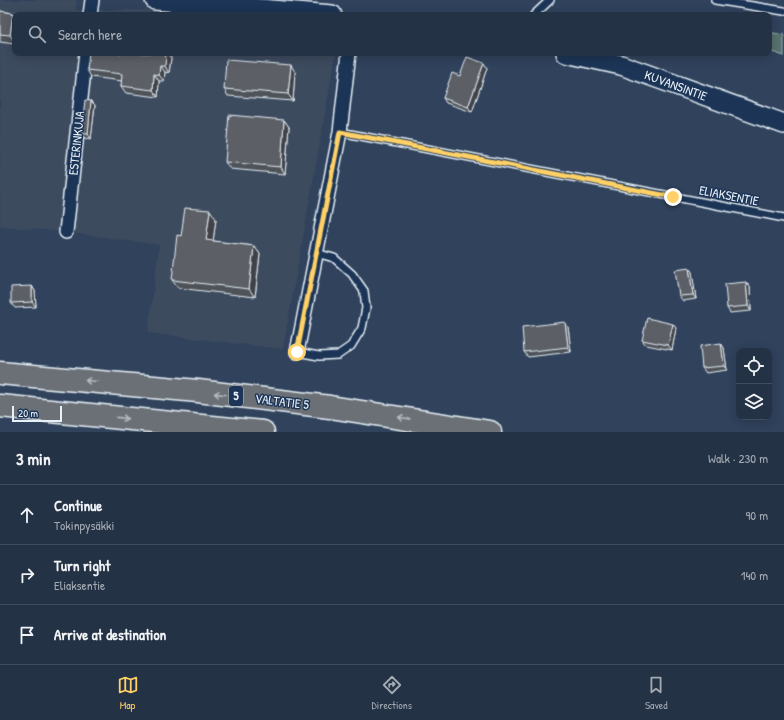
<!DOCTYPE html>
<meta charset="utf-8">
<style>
body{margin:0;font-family:"Patrick Hand",sans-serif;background:#303e50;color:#f1f3f6}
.controls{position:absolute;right:12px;bottom:12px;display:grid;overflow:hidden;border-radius:8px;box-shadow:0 2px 10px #0003}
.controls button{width:36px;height:36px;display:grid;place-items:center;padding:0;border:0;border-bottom:1px solid #414d5e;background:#243245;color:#f1f3f6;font:20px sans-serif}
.scale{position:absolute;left:12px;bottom:10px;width:50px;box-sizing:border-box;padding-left:4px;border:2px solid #e8f1f8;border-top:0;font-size:11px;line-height:14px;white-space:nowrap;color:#e8f1f8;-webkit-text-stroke:3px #1d3557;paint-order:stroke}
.stop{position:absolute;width:12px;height:12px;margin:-9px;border:3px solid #ffd166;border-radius:50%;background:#fff}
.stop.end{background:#ffd166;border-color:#fff;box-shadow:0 1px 4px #0008}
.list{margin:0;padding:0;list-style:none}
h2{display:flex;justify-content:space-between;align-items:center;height:52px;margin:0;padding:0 16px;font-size:17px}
h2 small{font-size:13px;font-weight:400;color:#a3aab3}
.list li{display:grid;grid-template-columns:26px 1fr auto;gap:12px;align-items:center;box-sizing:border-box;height:60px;padding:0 16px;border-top:1px solid #414d5e}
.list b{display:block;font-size:15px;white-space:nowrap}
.list p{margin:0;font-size:13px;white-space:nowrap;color:#a3aab3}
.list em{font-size:13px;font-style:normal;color:#a3aab3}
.icon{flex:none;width:22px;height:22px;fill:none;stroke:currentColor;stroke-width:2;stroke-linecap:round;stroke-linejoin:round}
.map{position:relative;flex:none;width:784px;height:432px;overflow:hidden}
.search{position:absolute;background:#243245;box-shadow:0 2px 10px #0003;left:12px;right:12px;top:12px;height:44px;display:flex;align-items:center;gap:10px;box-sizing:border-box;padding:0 14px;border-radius:8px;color:#a3aab3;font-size:15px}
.sheet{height:232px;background:#243245}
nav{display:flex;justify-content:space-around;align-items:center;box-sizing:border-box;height:56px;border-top:1px solid #414d5e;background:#243245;font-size:11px;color:#a3aab3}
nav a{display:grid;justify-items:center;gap:2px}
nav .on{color:#ffd166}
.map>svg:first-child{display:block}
.built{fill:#3d4b5f}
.green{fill:#57716e;stroke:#a0b1b3}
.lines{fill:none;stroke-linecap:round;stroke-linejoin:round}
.lane-casing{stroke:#e8f1f8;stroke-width:10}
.street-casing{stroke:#e8f1f8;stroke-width:16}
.secondary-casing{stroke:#e8f1f8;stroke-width:22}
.highway-casing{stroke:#e8f1f8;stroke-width:25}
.lane{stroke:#1d3557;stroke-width:7}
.street{stroke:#1d3557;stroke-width:13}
.secondary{stroke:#1d3557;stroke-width:19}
.highway{stroke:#6a7074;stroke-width:22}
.wall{fill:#4e5258;stroke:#e8f1f8}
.shaded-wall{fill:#404247;stroke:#e8f1f8}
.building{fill:#5b5f66;stroke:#e8f1f8}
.oneway{stroke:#b6bdc3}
.route{stroke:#ffd166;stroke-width:5}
.labels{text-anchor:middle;stroke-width:3;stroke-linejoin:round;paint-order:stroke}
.shield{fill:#1d3557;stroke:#abb9c8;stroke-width:1}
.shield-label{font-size:12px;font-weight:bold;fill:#e8f1f8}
.street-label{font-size:13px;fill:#e8f1f8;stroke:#1d3557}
</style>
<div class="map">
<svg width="784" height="432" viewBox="0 0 784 432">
<rect width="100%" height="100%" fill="#30425c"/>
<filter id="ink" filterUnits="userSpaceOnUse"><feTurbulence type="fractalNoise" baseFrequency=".025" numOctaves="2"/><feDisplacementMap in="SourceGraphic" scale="8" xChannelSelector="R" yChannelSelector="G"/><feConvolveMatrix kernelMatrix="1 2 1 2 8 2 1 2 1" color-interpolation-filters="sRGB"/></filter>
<g filter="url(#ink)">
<!-- built -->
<polygon class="built" points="0,0 76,0 76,10 197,10 255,15 15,15 15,53 336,53 283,349 148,333 159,245 66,232 0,226"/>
<!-- green -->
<polygon class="green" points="769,32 784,35 784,56 769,51"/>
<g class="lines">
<defs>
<g id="lane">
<polyline points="715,0 784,11"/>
<polyline points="534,15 550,0"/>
<polyline points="340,132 784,218"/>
<polyline points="297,352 319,356 338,355 351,346 362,328 366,308 364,291 352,274 334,258 316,253"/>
</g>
<g id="street">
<polyline points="90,15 92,0"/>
<polyline points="66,232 86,53"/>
<polyline points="297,352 340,132 349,53"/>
</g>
<g id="secondary">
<polyline points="155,0 332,15"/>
<polyline points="566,53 621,65 784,124"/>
</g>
<g id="highway">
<polyline points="0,373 198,391 330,407 490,432"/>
<polyline points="0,406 263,432"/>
</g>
</defs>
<!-- lane casing -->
<use href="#lane" class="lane-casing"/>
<!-- street casing -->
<use href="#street" class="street-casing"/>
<!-- secondary casing -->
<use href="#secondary" class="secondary-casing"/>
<!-- highway casing -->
<use href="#highway" class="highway-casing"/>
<!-- lane -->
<use href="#lane" class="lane"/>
<!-- street -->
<use href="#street" class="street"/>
<!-- secondary -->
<use href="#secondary" class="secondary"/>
<!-- highway -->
<use href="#highway" class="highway"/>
</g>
<!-- wall -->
<g class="wall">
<polygon points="0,11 13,13 15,15 15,44 0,42"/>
<polygon points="89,53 168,53 171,58 169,73 165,72 164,81 159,81 158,97 126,93 121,86 122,81 91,77 87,70"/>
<polygon points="487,68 472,112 446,103 443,98 460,76"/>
<polygon points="295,72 293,101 228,96 224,89"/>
<polygon points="95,105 91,139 85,138 81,134"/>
<polygon points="284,120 289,127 285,174 230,169 225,162"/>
<polygon points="216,219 213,241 254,246 260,254 255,297 178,288 172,280 181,236"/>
<polygon points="689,268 692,272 696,299 683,301 679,296"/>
<polygon points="746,282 750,287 751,311 730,313 727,308"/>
<polygon points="32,286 35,291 36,307 15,308 11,303"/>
<polygon points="568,327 571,352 528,357 524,352"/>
<polygon points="676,328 672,350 646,345 642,340"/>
<polygon points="721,343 724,348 727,370 706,373 702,368"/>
</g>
<!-- shaded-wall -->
<g class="shaded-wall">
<polygon points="13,13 15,15 15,42 10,35"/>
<polygon points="164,53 168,53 171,58 169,73 165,66"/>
<polygon points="484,63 487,68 472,112 468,107"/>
<polygon points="291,65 295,72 293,101 288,94"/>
<polygon points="160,66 165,72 164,81 159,75"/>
<polygon points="154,74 159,81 158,97 153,90"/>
<polygon points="91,101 95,105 91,139 88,134"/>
<polygon points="284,120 289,127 285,174 281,167"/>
<polygon points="210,210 216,219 212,249 206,240"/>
<polygon points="254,246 260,254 255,297 249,289"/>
<polygon points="689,268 692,272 696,299 693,295"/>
<polygon points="746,282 750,287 751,311 748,306"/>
<polygon points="32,286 35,291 36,307 32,302"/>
<polygon points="565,322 568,327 571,352 568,347"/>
<polygon points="673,324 676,328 672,350 668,345"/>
<polygon points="721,343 724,348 727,370 724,366"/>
</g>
<!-- building -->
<g class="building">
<polygon points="0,11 13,13 10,35 0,34"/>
<polygon points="89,53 166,53 165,66 160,66 159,75 154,74 153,90 121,86 122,74 87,70"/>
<polygon points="467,57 484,63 468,107 443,98 452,73 460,76"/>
<polygon points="226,60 291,65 288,94 224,89"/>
<polygon points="85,100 91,101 88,134 81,134"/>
<polygon points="229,115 284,120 281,167 225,162"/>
<polygon points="185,208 210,210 206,240 254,246 249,289 172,280 177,235 181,236"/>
<polygon points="689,268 693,295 679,296 675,270"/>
<polygon points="746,282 748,306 727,308 725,284"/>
<polygon points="32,286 32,302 11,303 11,287"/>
<polygon points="647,318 673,324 668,345 642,340"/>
<polygon points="565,322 568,347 524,352 522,327"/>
<polygon points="721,343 724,366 702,368 700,346"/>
</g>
<!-- one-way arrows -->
<defs><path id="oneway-shaft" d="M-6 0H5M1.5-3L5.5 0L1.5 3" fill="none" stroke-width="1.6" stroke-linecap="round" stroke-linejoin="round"/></defs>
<g class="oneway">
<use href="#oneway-shaft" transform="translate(91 381) rotate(-175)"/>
<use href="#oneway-shaft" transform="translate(220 394) rotate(-173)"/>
<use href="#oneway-shaft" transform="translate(122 418) rotate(6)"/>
<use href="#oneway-shaft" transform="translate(404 418) rotate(-171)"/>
</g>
</g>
<g class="lines" filter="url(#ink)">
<!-- route -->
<polyline class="route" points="297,352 340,132 673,197"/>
</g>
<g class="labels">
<!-- shield labels -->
<rect class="shield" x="229" y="386" width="14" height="20" rx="3"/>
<g class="shield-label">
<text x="236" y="400">5</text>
</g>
<!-- street labels -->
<g class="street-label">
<text transform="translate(676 85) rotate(20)" y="5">KUVANSINTIE</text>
<text transform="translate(76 143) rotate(-84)" y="5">ESTERINKUJA</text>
<text transform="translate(729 195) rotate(11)" y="5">ELIAKSENTIE</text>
<text transform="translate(282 401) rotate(7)" y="5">VALTATIE 5</text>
</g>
</g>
</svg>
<div class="controls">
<button><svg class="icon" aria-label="locate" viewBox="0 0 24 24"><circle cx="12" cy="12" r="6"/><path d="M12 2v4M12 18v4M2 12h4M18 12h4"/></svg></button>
<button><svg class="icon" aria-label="layers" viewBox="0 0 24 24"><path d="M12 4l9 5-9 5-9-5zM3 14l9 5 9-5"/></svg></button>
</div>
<div class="scale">20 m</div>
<div class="stop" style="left:297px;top:352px"></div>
<div class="stop end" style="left:673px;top:197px"></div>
<div class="search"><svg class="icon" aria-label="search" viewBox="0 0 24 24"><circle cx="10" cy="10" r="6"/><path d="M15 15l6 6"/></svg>Search here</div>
</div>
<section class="sheet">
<h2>3 min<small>Walk · 230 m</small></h2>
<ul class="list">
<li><svg class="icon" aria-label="ahead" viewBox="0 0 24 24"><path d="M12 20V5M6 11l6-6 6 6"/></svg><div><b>Continue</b><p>Tokinpysäkki</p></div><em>90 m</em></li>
<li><svg class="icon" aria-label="right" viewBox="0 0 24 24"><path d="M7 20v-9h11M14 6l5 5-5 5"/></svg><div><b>Turn right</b><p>Eliaksentie</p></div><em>140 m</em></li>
<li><svg class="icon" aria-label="arrive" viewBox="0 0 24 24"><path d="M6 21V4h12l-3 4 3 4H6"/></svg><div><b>Arrive at destination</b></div></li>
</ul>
</section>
<nav>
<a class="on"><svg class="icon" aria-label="map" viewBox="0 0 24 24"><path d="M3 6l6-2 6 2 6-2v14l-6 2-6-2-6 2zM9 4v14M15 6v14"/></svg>Map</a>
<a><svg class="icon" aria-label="directions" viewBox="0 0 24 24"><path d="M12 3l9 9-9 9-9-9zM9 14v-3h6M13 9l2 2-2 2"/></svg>Directions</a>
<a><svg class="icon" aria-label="saved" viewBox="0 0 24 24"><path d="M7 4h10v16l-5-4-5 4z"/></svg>Saved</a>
</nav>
